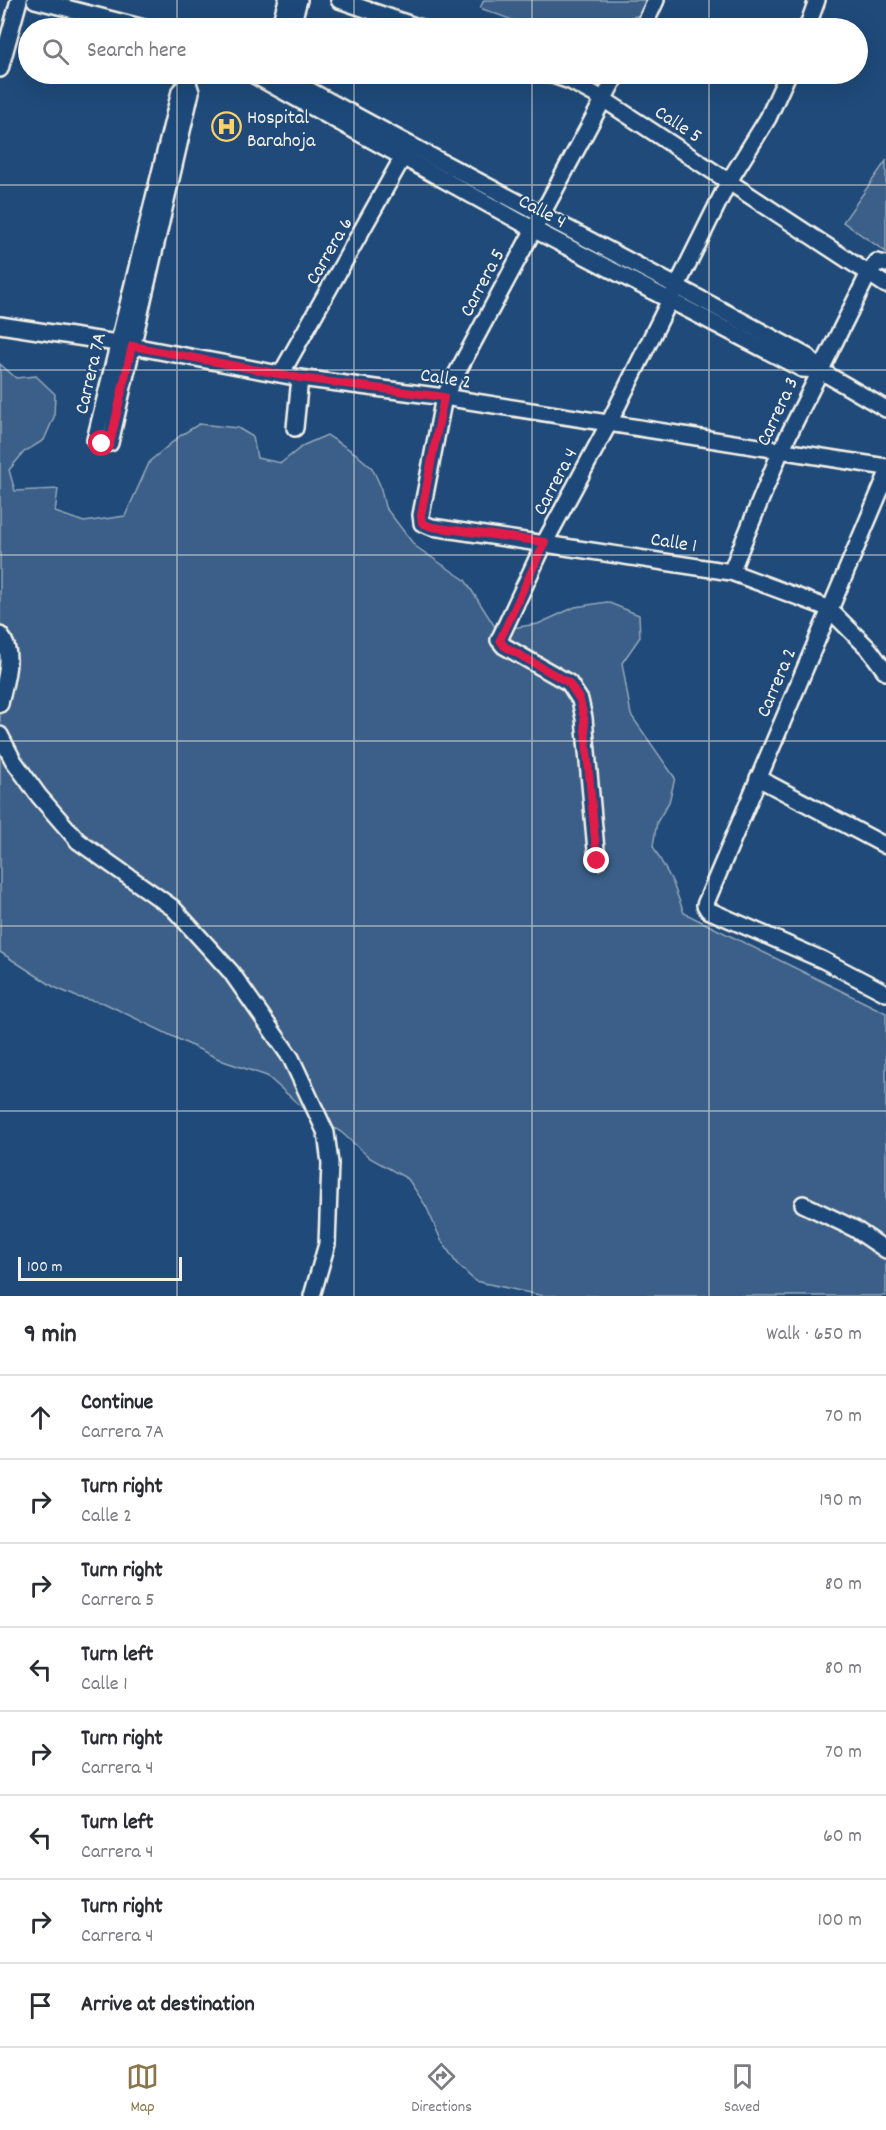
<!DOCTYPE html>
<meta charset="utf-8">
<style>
body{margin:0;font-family:Dekko,sans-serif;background:#f2f2f3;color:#2b2b33}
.scale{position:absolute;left:18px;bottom:15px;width:164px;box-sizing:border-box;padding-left:6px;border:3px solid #f4f1e8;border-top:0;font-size:16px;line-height:21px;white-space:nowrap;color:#f4f1e8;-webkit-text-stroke:4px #1f4a7a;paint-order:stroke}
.stop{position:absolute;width:18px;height:18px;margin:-14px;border:4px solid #e11d48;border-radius:50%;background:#fff}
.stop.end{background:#e11d48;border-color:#fff;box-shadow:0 2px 6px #0008}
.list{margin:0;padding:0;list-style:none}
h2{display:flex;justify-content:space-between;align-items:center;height:78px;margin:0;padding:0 24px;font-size:26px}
h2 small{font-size:20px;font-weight:400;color:#7c7c81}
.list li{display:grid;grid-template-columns:39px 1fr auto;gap:18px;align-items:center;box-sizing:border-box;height:84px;padding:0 24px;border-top:2px solid #e1e1e2}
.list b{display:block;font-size:22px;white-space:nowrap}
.list p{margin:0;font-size:20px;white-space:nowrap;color:#7c7c81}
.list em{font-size:20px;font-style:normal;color:#7c7c81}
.icon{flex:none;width:33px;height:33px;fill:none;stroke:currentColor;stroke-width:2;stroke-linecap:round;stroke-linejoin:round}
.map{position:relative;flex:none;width:886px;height:1296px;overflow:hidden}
.search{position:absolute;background:#fff;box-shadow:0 6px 24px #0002;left:18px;right:18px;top:18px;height:66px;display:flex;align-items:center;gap:15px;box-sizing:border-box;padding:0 21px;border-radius:33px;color:#7c7c81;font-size:22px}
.sheet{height:750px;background:#fff}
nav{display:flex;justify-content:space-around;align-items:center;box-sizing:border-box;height:84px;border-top:2px solid #e1e1e2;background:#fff;font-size:16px;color:#7c7c81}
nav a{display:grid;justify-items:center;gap:3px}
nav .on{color:#8a764a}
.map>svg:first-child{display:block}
.green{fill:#3a5f88;stroke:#97a8b8;stroke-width:1.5}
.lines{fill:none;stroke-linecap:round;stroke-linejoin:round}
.minor-casing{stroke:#f4f1e8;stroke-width:20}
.minor{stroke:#1f4a7a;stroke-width:15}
.route{stroke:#e11d48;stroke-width:8}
.grid{fill:none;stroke:#f4f1e8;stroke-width:1.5;stroke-opacity:0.55}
.labels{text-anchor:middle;stroke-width:4.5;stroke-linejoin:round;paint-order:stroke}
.poi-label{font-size:20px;fill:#f4f1e8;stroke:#1f4a7a;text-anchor:start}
.street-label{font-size:20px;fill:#f4f1e8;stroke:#1f4a7a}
</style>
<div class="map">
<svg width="886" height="1296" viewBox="0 0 886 1296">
<rect width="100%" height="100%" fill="#1f4a7a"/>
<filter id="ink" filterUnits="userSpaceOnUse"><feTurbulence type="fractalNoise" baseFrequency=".0167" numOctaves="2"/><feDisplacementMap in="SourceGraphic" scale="12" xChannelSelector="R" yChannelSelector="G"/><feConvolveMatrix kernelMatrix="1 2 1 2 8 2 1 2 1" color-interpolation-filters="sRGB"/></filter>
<g filter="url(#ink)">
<!-- green -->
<g class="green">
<polygon points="484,0 645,0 642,15 576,28 534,28 480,8"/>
<polygon points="886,161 886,252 843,222"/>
<polygon points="0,364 16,378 36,376 55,394 54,417 44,440 24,452 9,470 15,491 58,489 55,512 84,522 125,516 150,461 181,435 199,424 238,428 253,437 257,458 281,463 304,445 327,435 355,453 372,468 380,485 385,507 415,546 465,580 497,630 538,624 575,607 607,602 639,615 640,637 622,663 631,715 675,778 669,802 657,822 653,846 672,881 684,913 886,1013 886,1296 544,1296 475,1281 457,1264 441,1240 426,1206 408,1179 370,1158 341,1132 305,1110 267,1076 223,1061 104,1003 77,997 54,987 0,952"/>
</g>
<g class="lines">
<defs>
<g id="minor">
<polyline points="35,0 144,28"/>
<polyline points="339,0 421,28"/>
<polyline points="279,28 287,0"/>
<polyline points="291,28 299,0"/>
<polyline points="643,28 656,0"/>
<polyline points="807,28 817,0"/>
<polyline points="0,69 19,0"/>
<polyline points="252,74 533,229 802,369 819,370"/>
<path d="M280,74c174,97 353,187 528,283l11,13 67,39"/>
<polyline points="550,74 570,81 603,99 886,285"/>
<polyline points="617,74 444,397 421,515 422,523 432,527 731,572 828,608 869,649 886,672"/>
<polyline points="188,83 191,92 110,443 102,444 95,440 180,91 188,83 190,74"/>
<polyline points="0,325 117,343 300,378 444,397 886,467"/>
<polyline points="281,374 408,148"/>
<polyline points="295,428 300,378"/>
<polyline points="886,477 705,905 708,910 823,960 886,993"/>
<polyline points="731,572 781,450 869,273 877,262 886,264"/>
<path d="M0,635c16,18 4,48 0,69"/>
<polyline points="0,735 13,760 39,796 78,841 173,908 231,972 291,1058 326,1133 330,1163 327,1244 312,1296"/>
<polyline points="758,778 886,846"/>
<polyline points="597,861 584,718 580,700 569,683 504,646 499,640 545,542 608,425 729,181 768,118 788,74"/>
<polyline points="803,1204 855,1229 886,1250"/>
</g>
</defs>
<!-- minor casing -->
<use href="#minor" class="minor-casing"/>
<!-- minor -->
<use href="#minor" class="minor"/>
</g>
</g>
<g class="lines" filter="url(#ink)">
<!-- route -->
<polyline class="route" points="102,444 110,444 132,346 300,378 444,397 421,515 422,523 432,527 545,542 500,640 504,646 569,683 580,700 584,718 597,861"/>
</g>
<!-- grid -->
<path class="grid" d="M177,0v28M354,0v28M532,0v28M709,0v28M177,74v1222M354,74v1222M532,74v1222M709,74v1222M0,185h886M0,370h886M0,555h886M0,741h886M0,926h886M0,1111h886"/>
<!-- icons -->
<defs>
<symbol id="hospital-ring" viewBox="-11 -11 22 22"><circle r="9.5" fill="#1f4a7a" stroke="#ffd166" stroke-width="1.5"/><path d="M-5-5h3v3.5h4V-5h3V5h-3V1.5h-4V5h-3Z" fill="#ffd166"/></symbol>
</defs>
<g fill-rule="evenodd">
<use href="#hospital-ring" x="210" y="110" width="33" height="33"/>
</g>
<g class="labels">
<!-- poi labels -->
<g class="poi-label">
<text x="247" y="123">Hospital<tspan x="247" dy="23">Barahoja</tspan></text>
</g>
<!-- street labels -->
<g class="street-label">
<text transform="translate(679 123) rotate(33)" y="7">Calle 5</text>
<text transform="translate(543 210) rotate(28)" y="7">Calle 4</text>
<text transform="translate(328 250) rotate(-60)" y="7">Carrera 6</text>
<text transform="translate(481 282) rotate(-62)" y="7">Carrera 5</text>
<text transform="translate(89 373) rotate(-77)" y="7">Carrera 7A</text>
<text transform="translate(446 377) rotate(9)" y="7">Calle 2</text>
<text transform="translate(776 411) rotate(-65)" y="7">Carrera 3</text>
<text transform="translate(554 481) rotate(-62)" y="7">Carrera 4</text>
<text transform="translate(674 541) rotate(9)" y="7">Calle 1</text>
<text transform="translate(775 682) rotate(-67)" y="7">Carrera 2</text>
</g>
</g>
</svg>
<div class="scale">100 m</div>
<div class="stop" style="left:102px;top:444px"></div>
<div class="stop end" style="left:597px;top:861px"></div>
<div class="search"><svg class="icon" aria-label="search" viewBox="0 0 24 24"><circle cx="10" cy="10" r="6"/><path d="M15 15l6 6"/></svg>Search here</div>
</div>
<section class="sheet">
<h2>9 min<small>Walk · 650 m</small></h2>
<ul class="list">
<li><svg class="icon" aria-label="ahead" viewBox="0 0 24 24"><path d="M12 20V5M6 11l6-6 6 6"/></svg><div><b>Continue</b><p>Carrera 7A</p></div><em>70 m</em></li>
<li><svg class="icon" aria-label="right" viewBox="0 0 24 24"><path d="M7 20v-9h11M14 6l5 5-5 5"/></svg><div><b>Turn right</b><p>Calle 2</p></div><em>190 m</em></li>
<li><svg class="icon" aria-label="right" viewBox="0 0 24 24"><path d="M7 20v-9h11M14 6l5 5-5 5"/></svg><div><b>Turn right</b><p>Carrera 5</p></div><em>80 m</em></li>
<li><svg class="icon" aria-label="left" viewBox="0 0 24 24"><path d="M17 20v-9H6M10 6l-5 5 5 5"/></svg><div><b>Turn left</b><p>Calle 1</p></div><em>80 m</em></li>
<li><svg class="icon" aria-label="right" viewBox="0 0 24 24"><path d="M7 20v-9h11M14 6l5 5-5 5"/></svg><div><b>Turn right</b><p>Carrera 4</p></div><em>70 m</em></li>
<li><svg class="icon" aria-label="left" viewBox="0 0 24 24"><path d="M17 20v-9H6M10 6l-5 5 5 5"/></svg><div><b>Turn left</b><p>Carrera 4</p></div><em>60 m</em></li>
<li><svg class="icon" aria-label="right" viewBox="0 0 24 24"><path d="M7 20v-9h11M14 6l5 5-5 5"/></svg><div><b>Turn right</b><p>Carrera 4</p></div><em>100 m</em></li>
<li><svg class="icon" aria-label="arrive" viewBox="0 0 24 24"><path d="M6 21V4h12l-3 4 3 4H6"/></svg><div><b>Arrive at destination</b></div></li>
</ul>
</section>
<nav>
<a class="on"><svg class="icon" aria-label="map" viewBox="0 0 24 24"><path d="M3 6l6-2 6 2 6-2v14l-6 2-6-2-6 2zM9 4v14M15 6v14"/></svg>Map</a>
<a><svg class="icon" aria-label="directions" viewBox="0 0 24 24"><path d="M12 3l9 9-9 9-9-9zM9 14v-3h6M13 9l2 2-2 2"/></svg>Directions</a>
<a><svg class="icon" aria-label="saved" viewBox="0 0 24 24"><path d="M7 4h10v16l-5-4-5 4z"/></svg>Saved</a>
</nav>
